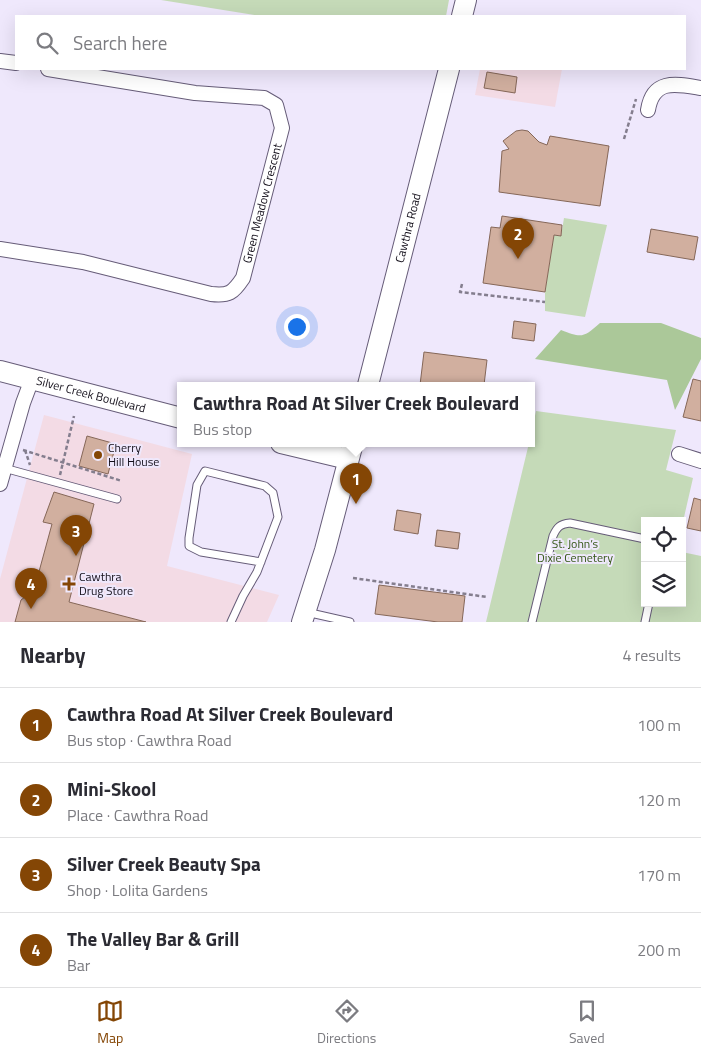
<!DOCTYPE html>
<meta charset="utf-8">
<style>
body{margin:0;font-family:"Titillium Web",sans-serif;background:#f2f2f3;color:#2b2b33}
.controls{position:absolute;right:15px;bottom:15px;display:grid;overflow:hidden;border-radius:0px;box-shadow:0 5px 20px #0002}
.controls button{width:45px;height:45px;display:grid;place-items:center;padding:0;border:0;border-bottom:1px solid #e1e1e2;background:#fff;color:#2b2b33;font:25px sans-serif}
.you{position:absolute;left:296px;top:326px;width:18px;height:18px;margin:-12px;border:4px solid #fff;border-radius:50%;background:#1a73e8;box-shadow:0 0 0 8px #1a73e833}
.badge{display:grid;place-items:center;width:32px;height:32px;border-radius:50%;background:#844605;color:#fff;font-size:16px;font-weight:700}
.pin{position:absolute;translate:-50% -41px;filter:drop-shadow(0 1px 2px #0008)}
.pin::after{content:'';position:absolute;top:26px;width:18px;height:15px;background:inherit;clip-path:polygon(0 0,100% 0,50% 100%)}
.popup{position:absolute;left:177px;top:382px;width:358px;height:65px;box-sizing:border-box;display:grid;place-content:center;border-radius:0px;background:#fff;filter:drop-shadow(0 1px 4px #0005);font-size:16px;white-space:nowrap;color:#7c7c81}
.popup b{font-size:19px;color:#2b2b33}
.popup::after{content:'';position:absolute;left:50%;top:100%;margin-left:-10px;border:10px solid transparent;border-top-color:#fff}
.list{margin:0;padding:0;list-style:none}
h2{display:flex;justify-content:space-between;align-items:center;height:65px;margin:0;padding:0 20px;font-size:21px}
h2 small{font-size:16px;font-weight:400;color:#7c7c81}
.list li{display:grid;grid-template-columns:32px 1fr auto;gap:15px;align-items:center;box-sizing:border-box;height:75px;padding:0 20px;border-top:1px solid #e1e1e2}
.list b{display:block;font-size:19px;white-space:nowrap}
.list p{margin:0;font-size:16px;white-space:nowrap;color:#7c7c81}
.list em{font-size:16px;font-style:normal;color:#7c7c81}
.icon{flex:none;width:28px;height:28px;fill:none;stroke:currentColor;stroke-width:2;stroke-linecap:round;stroke-linejoin:round}
.map{position:relative;flex:none;width:701px;height:622px;overflow:hidden}
.search{position:absolute;background:#fff;box-shadow:0 5px 20px #0002;left:15px;right:15px;top:15px;height:55px;display:flex;align-items:center;gap:12px;box-sizing:border-box;padding:0 18px;border-radius:0px;color:#7c7c81;font-size:19px}
.sheet{height:365px;background:#fff}
nav{display:flex;justify-content:space-around;align-items:center;box-sizing:border-box;height:70px;border-top:1px solid #e1e1e2;background:#fff;font-size:14px;color:#7c7c81}
nav a{display:grid;justify-items:center;gap:2px}
nav .on{color:#844605}
.map>svg:first-child{display:block}
.commercial{fill:#f3dbe5}
.green{fill:#c5dab8}
.forest{fill:#abc899}
.building{fill:#d1af9f;stroke:#856758}
.lines{fill:none;stroke-linecap:round;stroke-linejoin:round}
.lane-casing{stroke:#665c78;stroke-width:9}
.street-casing{stroke:#665c78;stroke-width:16}
.secondary-casing{stroke:#665c78;stroke-width:22}
.path{stroke:#847e8e;stroke-width:2.5;stroke-dasharray:4 2.5;stroke-linecap:butt}
.lane{stroke:#fff;stroke-width:7}
.street{stroke:#fff;stroke-width:14}
.secondary{stroke:#fff;stroke-width:20}
.poi-dot{fill:#844605;stroke:#efe8fc;stroke-width:2}
.labels{text-anchor:middle;stroke-width:4;stroke-linejoin:round;paint-order:stroke}
.street-label{font-size:12px;fill:#130f1a;stroke:#efe8fc}
.poi-label{font-size:12px;fill:#130f1a;stroke:#efe8fc;text-anchor:start}
.park-label{font-size:12px;fill:#325513;stroke:#efe8fc}
</style>
<div class="map">
<svg width="701" height="622" viewBox="0 0 701 622">
<rect width="100%" height="100%" fill="#efe8fc"/>
<!-- commercial -->
<g class="commercial">
<polygon points="480,69 562,69 555,107 475,95"/>
<polygon points="44,415 192,454 167,566 279,595 267,622 0,622 0,579"/>
</g>
<!-- green -->
<g class="green">
<polygon points="161,0 449,0 446,16 261,16"/>
<polygon points="564,218 607,225 585,317 545,311 545,292 554,235 561,236"/>
<polygon points="536,411 676,430 666,470 693,478 682,526 682,521 645,521 645,603 682,603 682,552 701,556 701,622 486,622 529,443 531,443 531,435"/>
</g>
<!-- forest -->
<path class="forest" d="M600,323h61l40,15v21l-26,51 -8,-30 -132,-21 26,-29c21,8 22,8 39,-7z"/>
<!-- building -->
<g class="building">
<polygon points="487,72 517,77 515,93 484,88"/>
<polygon points="522,130 528,131 539,142 547,145 550,136 609,146 600,206 499,192 502,151 509,149 503,141 516,131"/>
<polygon points="502,216 562,225 561,236 554,235 545,292 483,283 491,227 500,228"/>
<polygon points="651,229 698,237 694,260 647,252"/>
<polygon points="514,321 536,324 534,341 512,338"/>
<polygon points="424,352 487,360 484,385 420,385"/>
<polygon points="693,379 701,381 701,421 683,417"/>
<polygon points="87,436 116,444 108,474 79,466"/>
<polygon points="54,492 94,504 69,602 146,622 15,622 21,600 34,590 52,524 43,522"/>
<polygon points="694,498 701,500 701,531 687,528"/>
<polygon points="397,510 421,514 418,534 394,530"/>
<polygon points="437,530 460,533 458,549 435,546"/>
<polygon points="379,585 465,596 462,622 438,622 375,614"/>
</g>
<g class="lines">
<defs>
<g id="lane">
<polyline points="4,468 117,499"/>
<polyline points="306,612 350,622"/>
<polyline points="231,622 243,596 257,572 278,517 273,493 265,486 205,471 197,485 189,538 189,546 201,552 261,562"/>
<path d="M532,622l21,-86c4,-9 7,-12 17,-13l75,16"/>
<polyline points="645,622 649,603"/>
</g>
<g id="street">
<polyline points="0,61 16,63"/>
<path d="M648,110c5,-32 29,-26 53,-22"/>
<path id="s1" d="M0,249l83,13 128,32c18,2 22,-1 32,-16l39,-150 -6,-23 -12,-7 -69,-5 -147,-24"/>
<polyline points="679,454 701,461"/>
<polyline points="0,484 23,403 32,379"/>
</g>
<g id="secondary">
<polyline points="462,16 466,0"/>
<path id="s2" d="M0,371l181,47"/>
<path id="s3" d="M368,385l81,-316"/>
<polyline points="281,443 348,459"/>
<polyline points="302,622 325,550 353,443"/>
</g>
</defs>
<!-- lane casing -->
<use href="#lane" class="lane-casing"/>
<!-- street casing -->
<use href="#street" class="street-casing"/>
<!-- secondary casing -->
<use href="#secondary" class="secondary-casing"/>
<!-- path -->
<g class="path">
<polyline points="624,139 636,99"/>
<polyline points="462,284 460,292 545,302"/>
<polyline points="23,450 122,481"/>
<polyline points="25,450 30,465"/>
<polyline points="60,475 74,416"/>
<polyline points="353,578 487,597"/>
</g>
<!-- lane -->
<use href="#lane" class="lane"/>
<!-- street -->
<use href="#street" class="street"/>
<!-- secondary -->
<use href="#secondary" class="secondary"/>
</g>
<!-- markers -->
<g class="poi-dot">
<circle cx="98" cy="455" r="5"/>
<path d="M66.5 576.5h5v5h5v5h-5v5h-5v-5h-5v-5h5z"/>
</g>
<g class="labels">
<!-- street labels -->
<g class="street-label">
<text dy="4" stroke="none"><textPath href="#s1" startOffset="332">Green Meadow Crescent</textPath></text>
<text dy="4" stroke="none"><textPath href="#s3" startOffset="162">Cawthra Road</textPath></text>
<text dy="4" stroke="none"><textPath href="#s2" startOffset="94">Silver Creek Boulevard</textPath></text>
</g>
<!-- poi labels -->
<g class="poi-label">
<text x="108" y="452">Cherry<tspan x="108" dy="14">Hill House</tspan></text>
<text x="79" y="581">Cawthra<tspan x="79" dy="14">Drug Store</tspan></text>
</g>
<!-- park labels -->
<g class="park-label">
<text x="575" y="548">St. John’s<tspan x="575" dy="14">Dixie Cemetery</tspan></text>
</g>
</g>
</svg>
<div class="controls">
<button><svg class="icon" aria-label="locate" viewBox="0 0 24 24"><circle cx="12" cy="12" r="6"/><path d="M12 2v4M12 18v4M2 12h4M18 12h4"/></svg></button>
<button><svg class="icon" aria-label="layers" viewBox="0 0 24 24"><path d="M12 4l9 5-9 5-9-5zM3 14l9 5 9-5"/></svg></button>
</div>
<div class="you"></div>
<div class="pin badge" style="left:356px;top:504px">1</div>
<div class="popup"><b>Cawthra Road At Silver Creek Boulevard</b>Bus stop</div>
<div class="pin badge" style="left:518px;top:259px">2</div>
<div class="pin badge" style="left:76px;top:556px">3</div>
<div class="pin badge" style="left:31px;top:609px">4</div>
<div class="search"><svg class="icon" aria-label="search" viewBox="0 0 24 24"><circle cx="10" cy="10" r="6"/><path d="M15 15l6 6"/></svg>Search here</div>
</div>
<section class="sheet">
<h2>Nearby<small>4 results</small></h2>
<ul class="list">
<li><span class="badge">1</span><div><b>Cawthra Road At Silver Creek Boulevard</b><p>Bus stop · Cawthra Road</p></div><em>100 m</em></li>
<li><span class="badge">2</span><div><b>Mini-Skool</b><p>Place · Cawthra Road</p></div><em>120 m</em></li>
<li><span class="badge">3</span><div><b>Silver Creek Beauty Spa</b><p>Shop · Lolita Gardens</p></div><em>170 m</em></li>
<li><span class="badge">4</span><div><b>The Valley Bar &amp; Grill</b><p>Bar</p></div><em>200 m</em></li>
</ul>
</section>
<nav>
<a class="on"><svg class="icon" aria-label="map" viewBox="0 0 24 24"><path d="M3 6l6-2 6 2 6-2v14l-6 2-6-2-6 2zM9 4v14M15 6v14"/></svg>Map</a>
<a><svg class="icon" aria-label="directions" viewBox="0 0 24 24"><path d="M12 3l9 9-9 9-9-9zM9 14v-3h6M13 9l2 2-2 2"/></svg>Directions</a>
<a><svg class="icon" aria-label="saved" viewBox="0 0 24 24"><path d="M7 4h10v16l-5-4-5 4z"/></svg>Saved</a>
</nav>
